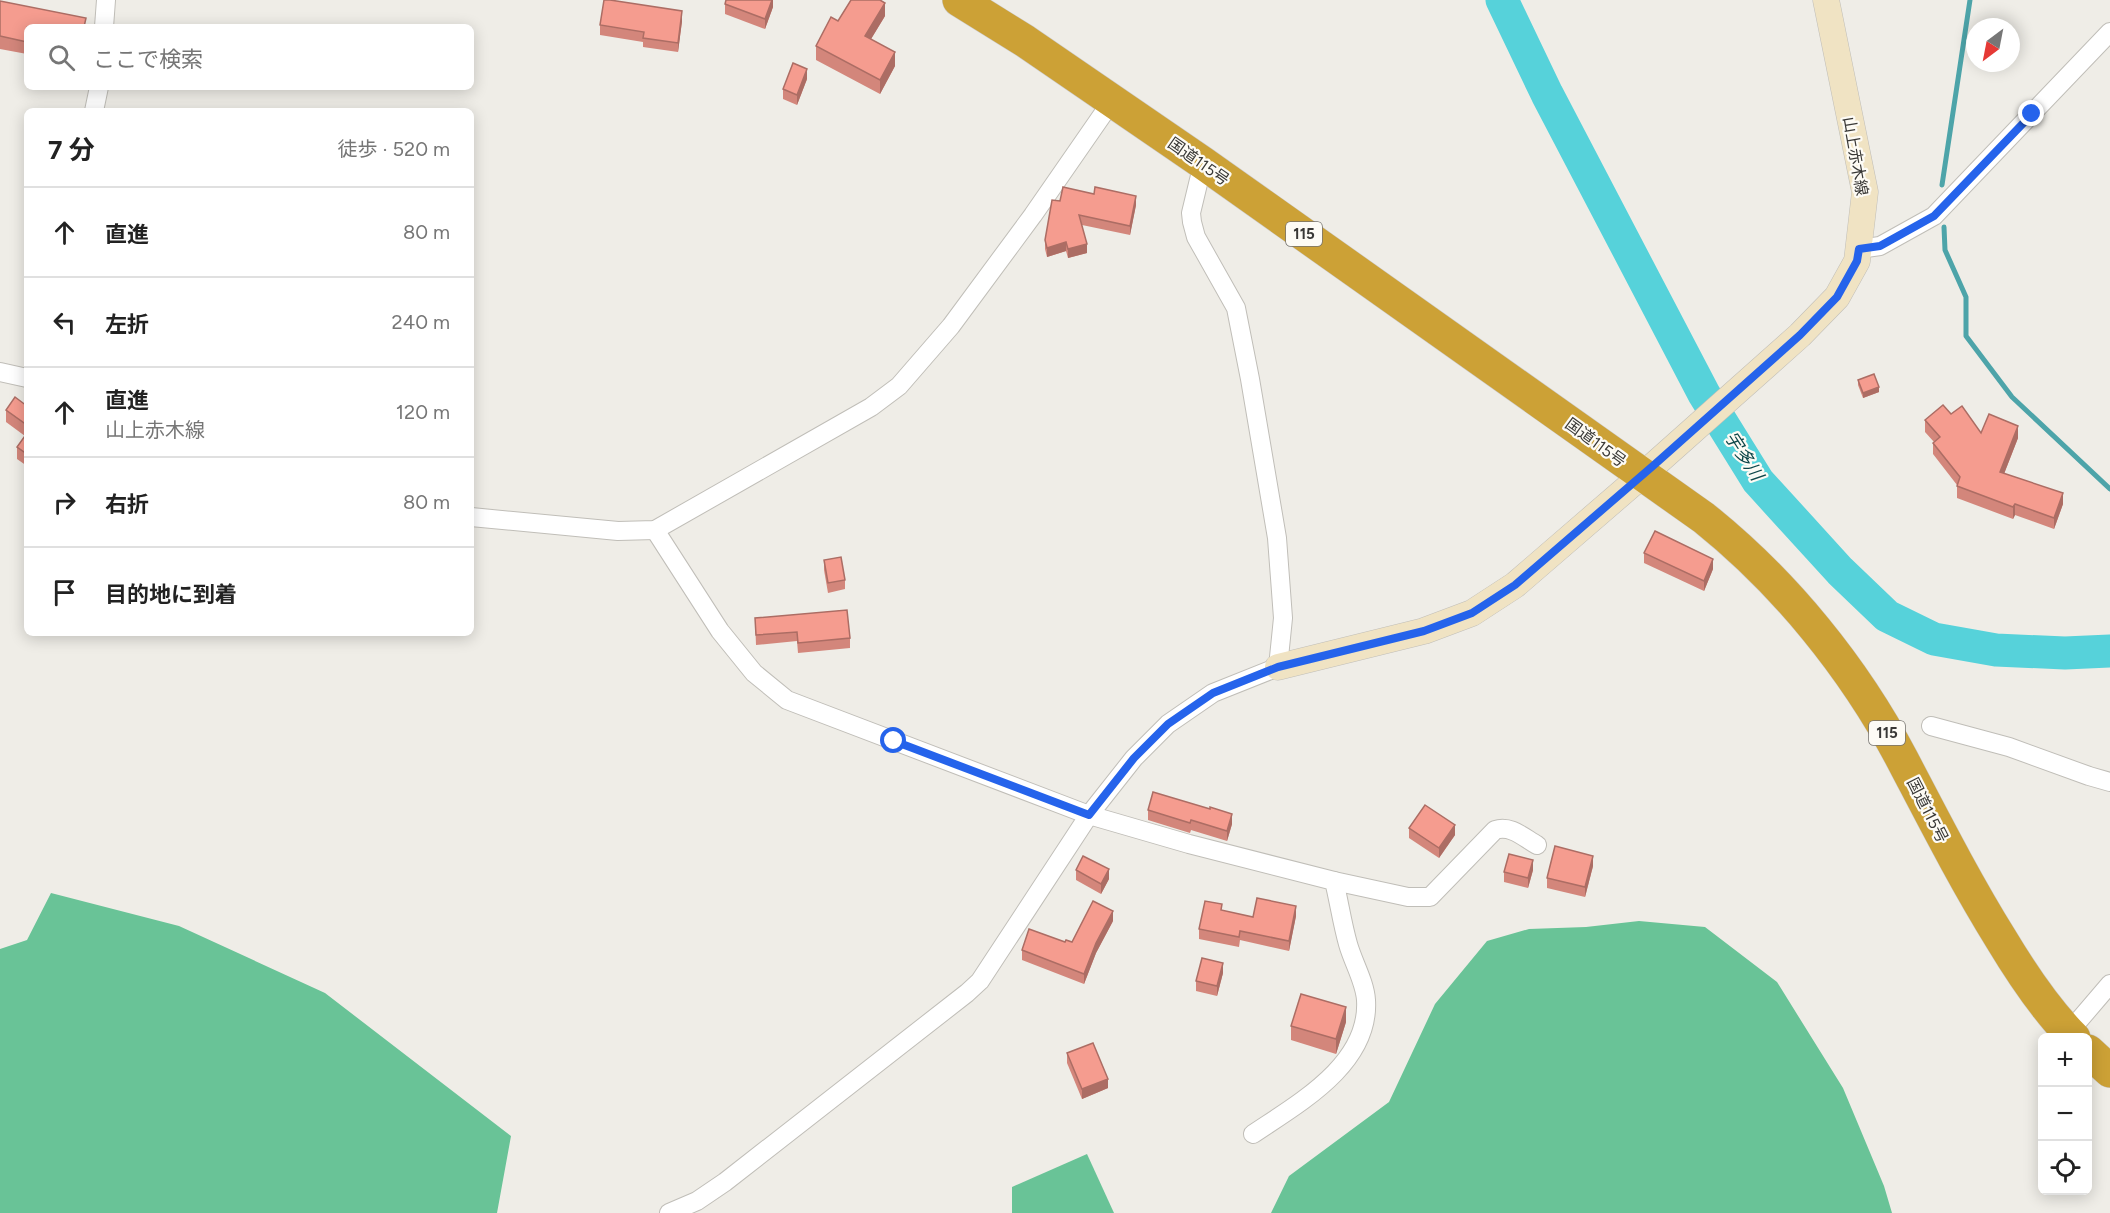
<!DOCTYPE html>
<html lang="ja">
<meta charset="utf-8">
<style>
body{margin:0;font-family:Figtree,"Noto Sans JP",sans-serif;background:#f6f6f6;color:#222}
.controls{position:absolute;right:18px;bottom:18px;display:grid;overflow:hidden;border-radius:9px;box-shadow:0 3px 15px #0003}
.controls button{width:54px;height:54px;display:grid;place-items:center;padding:0;border:0;border-bottom:2px solid #e0e0e0;background:#fff;color:#222;font:30px sans-serif}
.compass{position:absolute;left:1966px;top:18px;width:54px;height:54px;border-radius:50%;background:#fff;box-shadow:0 3px 15px #0003;rotate:212deg}
.stop{position:absolute;width:18px;height:18px;margin:-14px;border:4px solid #2563eb;border-radius:50%;background:#fff}
.stop.end{background:#2563eb;border-color:#fff;box-shadow:0 2px 6px #0008}
.list{margin:0;padding:0;list-style:none}
h2{display:flex;justify-content:space-between;align-items:center;height:78px;margin:0;padding:0 24px;font-size:26px}
h2 small{font-size:20px;font-weight:400;color:#767676}
.list li{display:grid;grid-template-columns:39px 1fr auto;gap:18px;align-items:center;box-sizing:border-box;height:90px;padding:0 24px;border-top:2px solid #e0e0e0}
.list b{display:block;font-size:22px;white-space:nowrap}
.list p{margin:0;font-size:20px;white-space:nowrap;color:#767676}
.list em{font-size:20px;font-style:normal;color:#767676}
.icon{flex:none;width:33px;height:33px;fill:none;stroke:currentColor;stroke-width:2;stroke-linecap:round;stroke-linejoin:round}
.map{position:relative;flex:none;width:2110px;height:1213px;overflow:hidden}
.search{position:absolute;background:#fff;box-shadow:0 3px 15px #0003;left:24px;top:24px;width:450px;height:66px;display:flex;align-items:center;gap:15px;box-sizing:border-box;padding:0 21px;border-radius:9px;color:#767676;font-size:22px}
.panel{position:absolute;background:#fff;box-shadow:0 3px 15px #0003;left:24px;top:108px;width:450px;height:528px;border-radius:9px}
.map>svg:first-child{display:block}
.forest{fill:#69c397}
.lines{fill:none;stroke-linecap:round;stroke-linejoin:round}
.stream{stroke:#4da4a9;stroke-width:5}
.river{stroke:#56d2da;stroke-width:33}
.street-casing{stroke:#c0beb8;stroke-width:20}
.secondary-casing{stroke:#c0beb8;stroke-width:27}
.highway-casing{stroke:#cccbcb;stroke-width:34}
.street{stroke:#fff;stroke-width:18}
.secondary{stroke:#f0e3c3;stroke-width:26}
.highway{stroke:#cca136;stroke-width:33}
.wall{fill:#d3867b}
.shaded-wall{fill:#ac6d64}
.building{fill:#f59c8f;stroke:#ac6d64;stroke-width:1.5}
.route{stroke:#2563eb;stroke-width:8}
.labels{text-anchor:middle;stroke-width:4.5;stroke-linejoin:round;paint-order:stroke}
.shield{fill:#fdfbf5;stroke:#74726f;stroke-width:1.5}
.shield-label{font-size:15px;font-weight:bold;fill:#393836}
.street-label{font-size:16px;fill:#393836;stroke:#fdfbf5}
.water-label{font-size:18px;font-style:italic;fill:#0e474a;stroke:#fdfbf5}
</style>
<div class="map">
<svg width="2110" height="1213" viewBox="0 0 2110 1213">
<rect width="100%" height="100%" fill="#efede7"/>
<!-- forest -->
<g class="forest">
<polygon points="51,893 179,926 325,993 511,1136 497,1213 0,1213 0,949 27,940"/>
<polygon points="1639,921 1705,927 1777,982 1843,1088 1884,1186 1892,1213 1271,1213 1289,1176 1389,1102 1435,1004 1487,941 1529,929 1586,927"/>
<polygon points="1087,1154 1114,1213 1012,1213 1012,1187"/>
</g>
<g class="lines">
<!-- stream -->
<g class="stream">
<polyline points="1942,185 1970,0"/>
<polyline points="1944,227 1945,250 1966,297 1966,336 2012,397 2110,489"/>
</g>
<!-- river -->
<polyline class="river" points="1502,0 1547,94 1704,394 1758,481 1840,571 1887,616 1934,639 1996,650 2065,653 2110,651"/>
<defs>
<g id="street">
<polyline points="104,27 106,0"/>
<polyline points="94,111 99,87"/>
<polyline points="1859,249 1880,246 1934,216 2110,32"/>
<polyline points="0,372 27,378"/>
<polyline points="471,517 618,531 655,530 871,407 899,386 951,326 1033,215 1112,101"/>
<path d="M655,530l65,101 34,42 33,27 302,115 100,29 145,37c5,20 8,42 14,63 5,18 17,38 18,56 4,64 -67,103 -113,134"/>
<polyline points="1931,726 2009,747 2089,776 2110,782"/>
<path d="M1334,881l74,16h22l65,-67c16,-5 28,7 42,15"/>
<polyline points="2069,1032 2110,984"/>
<polyline points="669,1213 697,1201 725,1182 967,993 980,981 1089,815 1134,758 1168,724 1213,693 1278,667 1283,618 1277,538 1250,379 1236,308 1196,237 1192,222 1191,213 1203,163"/>
</g>
<polyline id="secondary" points="1278,667 1424,631 1472,613 1515,585 1654,465 1800,335 1837,297 1857,261 1865,192 1826,0"/>
<g id="highway">
<path d="M959,0l66,41 178,122 501,355c81,65 150,150 198,241 32,61 63,122 99,180 21,35 44,70 73,99"/>
<polyline points="2088,1051 2110,1071"/>
</g>
</defs>
<!-- street casing -->
<use href="#street" class="street-casing"/>
<!-- secondary casing -->
<use href="#secondary" class="secondary-casing"/>
<!-- highway casing -->
<use href="#highway" class="highway-casing"/>
<!-- street -->
<use href="#street" class="street"/>
<!-- secondary -->
<use href="#secondary" class="secondary"/>
<!-- highway -->
<use href="#highway" class="highway"/>
</g>
<!-- wall -->
<g class="wall">
<polygon points="773,0 773,7 765,29 725,14 725,4"/>
<polygon points="0,1 86,27 27,27 27,54 0,49"/>
<polygon points="885,16 871,39 895,66 880,94 816,60 816,46 838,21"/>
<polygon points="682,21 678,52 643,47 643,42 600,35 600,25"/>
<polygon points="807,79 797,105 783,99 783,89"/>
<polygon points="1060,201 1136,205 1130,235 1082,225 1087,253 1068,258 1066,251 1047,257 1045,249 1045,240"/>
<polygon points="1858,380 1879,392 1863,398 1858,385"/>
<polygon points="27,406 27,466 17,459 17,447 25,436 6,422 6,410"/>
<polygon points="1951,414 1981,433 2018,438 2004,474 2063,504 2054,529 2015,515 2013,519 1957,498 1957,485 1933,454 1933,443 1934,442 1925,432 1925,420"/>
<polygon points="1644,553 1713,569 1704,591 1644,563"/>
<polygon points="824,560 845,580 845,589 828,593 824,570"/>
<polygon points="755,618 850,638 850,648 798,653 797,641 756,645"/>
<polygon points="1148,810 1232,824 1227,841 1191,830 1190,833 1148,820"/>
<polygon points="1409,828 1455,835 1439,858 1409,838"/>
<polygon points="1593,866 1585,897 1547,888 1547,878"/>
<polygon points="1076,870 1109,879 1101,894 1076,880"/>
<polygon points="1533,870 1528,888 1504,882 1504,872"/>
<polygon points="1222,911 1253,917 1296,916 1289,951 1240,940 1239,947 1199,939 1199,929"/>
<polygon points="1113,921 1096,953 1084,984 1022,960 1022,950 1072,942"/>
<polygon points="1223,973 1217,996 1196,991 1196,981"/>
<polygon points="1346,1022 1336,1054 1291,1040 1291,1026"/>
<polygon points="1067,1053 1108,1088 1082,1099 1067,1063"/>
</g>
<!-- shaded-wall -->
<g class="shaded-wall">
<polygon points="772,0 773,0 773,7 765,29 765,19"/>
<polygon points="885,3 885,16 865,49 865,36"/>
<polygon points="682,11 682,21 678,52 678,43"/>
<polygon points="895,52 895,66 880,94 880,80"/>
<polygon points="807,69 807,79 797,105 797,95"/>
<polygon points="1136,196 1136,205 1130,235 1130,226"/>
<polygon points="1066,242 1066,251 1047,257 1047,248"/>
<polygon points="1087,244 1087,253 1068,258 1068,249"/>
<polygon points="1879,387 1879,392 1863,398 1863,393"/>
<polygon points="2018,426 2018,438 2000,484 2000,472"/>
<polygon points="2063,493 2063,504 2054,529 2054,518"/>
<polygon points="2015,504 2015,515 2013,519 2013,507"/>
<polygon points="1713,559 1713,569 1704,591 1704,581"/>
<polygon points="1232,814 1232,824 1227,841 1227,831"/>
<polygon points="1455,825 1455,835 1439,858 1439,848"/>
<polygon points="1593,856 1593,866 1585,897 1585,887"/>
<polygon points="1533,860 1533,870 1528,888 1528,878"/>
<polygon points="1109,869 1109,879 1101,894 1101,884"/>
<polygon points="1296,906 1296,916 1289,951 1289,941"/>
<polygon points="1113,911 1113,921 1096,953 1084,984 1084,974 1096,943"/>
<polygon points="1223,963 1223,973 1217,996 1217,986"/>
<polygon points="1346,1007 1346,1022 1336,1054 1336,1039"/>
<polygon points="1108,1079 1108,1088 1082,1099 1082,1089"/>
</g>
<!-- building -->
<g class="building">
<polygon points="604,0 610,0 682,11 678,43 643,38 644,32 600,25"/>
<polygon points="726,0 772,0 765,19 725,4"/>
<polygon points="851,0 880,0 885,3 865,36 895,52 880,80 816,46 831,17 838,21"/>
<polygon points="0,1 86,18 84,27 27,27 27,42 0,36"/>
<polygon points="793,63 807,69 797,95 783,89"/>
<polygon points="1063,187 1094,194 1095,187 1136,196 1130,226 1079,215 1087,244 1068,249 1066,242 1047,248 1045,240 1052,200 1060,201"/>
<polygon points="1874,374 1879,387 1863,393 1858,380"/>
<polygon points="15,397 27,406 27,425 6,410"/>
<polygon points="1943,405 1951,414 1962,406 1981,433 1989,414 2018,426 2000,472 2063,493 2054,518 2015,504 2013,507 1957,486 1960,477 1933,443 1940,437 1925,420"/>
<polygon points="27,433 27,454 17,447"/>
<polygon points="1655,531 1713,559 1704,581 1644,553"/>
<polygon points="841,557 845,580 828,583 824,560"/>
<polygon points="847,610 850,638 798,643 797,632 756,635 755,618"/>
<polygon points="1153,792 1210,809 1210,807 1232,814 1227,831 1191,820 1190,823 1148,810"/>
<polygon points="1425,805 1455,825 1439,848 1409,828"/>
<polygon points="1555,846 1593,856 1585,887 1547,878"/>
<polygon points="1509,854 1533,860 1528,878 1504,872"/>
<polygon points="1083,856 1109,869 1101,884 1076,870"/>
<polygon points="1257,898 1296,906 1289,941 1240,931 1239,937 1199,929 1205,901 1222,904 1221,910 1253,917"/>
<polygon points="1093,901 1113,911 1096,943 1084,974 1022,950 1029,929 1065,942 1066,940 1072,942"/>
<polygon points="1202,958 1223,963 1217,986 1196,981"/>
<polygon points="1301,994 1346,1007 1336,1039 1291,1026"/>
<polygon points="1093,1043 1108,1079 1082,1089 1067,1053"/>
</g>
<g class="lines">
<!-- route -->
<polyline class="route" points="894,741 1089,815 1134,758 1168,724 1213,693 1278,667 1424,631 1472,613 1515,585 1654,465 1800,335 1837,297 1857,261 1859,249 1880,246 1934,216 2032,114"/>
</g>
<g class="labels">
<!-- shield labels -->
<g class="shield">
<rect x="1286" y="222" width="36" height="24" rx="4.5"/>
<rect x="1869" y="721" width="36" height="24" rx="4.5"/>
</g>
<g class="shield-label">
<text x="1304" y="239">115</text>
<text x="1887" y="738">115</text>
</g>
<!-- street labels -->
<g class="street-label">
<text transform="translate(1856 156) rotate(80)" y="6">山上赤木線</text>
<text transform="translate(1199 161) rotate(35)" y="6">国道115号</text>
<text transform="translate(1596 442) rotate(36)" y="6">国道115号</text>
<text transform="translate(1928 810) rotate(63)" y="6">国道115号</text>
</g>
<!-- water labels -->
<g class="water-label">
<text transform="translate(1744 456) rotate(57)" y="6">宇多川</text>
</g>
</g>
</svg>
<div class="controls">
<button>+</button>
<button>−</button>
<button><svg class="icon" aria-label="locate" viewBox="0 0 24 24"><circle cx="12" cy="12" r="6"/><path d="M12 2v4M12 18v4M2 12h4M18 12h4"/></svg></button>
</div>
<svg class="compass" viewBox="-18 -18 36 36"><path d="M0-13l5 13h-10z" fill="#e53935"/><path d="M0 13l5-13h-10z" fill="#767676"/></svg>
<div class="stop" style="left:894px;top:741px"></div>
<div class="stop end" style="left:2032px;top:114px"></div>
<div class="search"><svg class="icon" aria-label="search" viewBox="0 0 24 24"><circle cx="10" cy="10" r="6"/><path d="M15 15l6 6"/></svg>ここで検索</div>
<section class="panel">
<h2>7 分<small>徒歩 · 520 m</small></h2>
<ul class="list">
<li><svg class="icon" aria-label="ahead" viewBox="0 0 24 24"><path d="M12 20V5M6 11l6-6 6 6"/></svg><div><b>直進</b></div><em>80 m</em></li>
<li><svg class="icon" aria-label="left" viewBox="0 0 24 24"><path d="M17 20v-9H6M10 6l-5 5 5 5"/></svg><div><b>左折</b></div><em>240 m</em></li>
<li><svg class="icon" aria-label="ahead" viewBox="0 0 24 24"><path d="M12 20V5M6 11l6-6 6 6"/></svg><div><b>直進</b><p>山上赤木線</p></div><em>120 m</em></li>
<li><svg class="icon" aria-label="right" viewBox="0 0 24 24"><path d="M7 20v-9h11M14 6l5 5-5 5"/></svg><div><b>右折</b></div><em>80 m</em></li>
<li><svg class="icon" aria-label="arrive" viewBox="0 0 24 24"><path d="M6 21V4h12l-3 4 3 4H6"/></svg><div><b>目的地に到着</b></div></li>
</ul>
</section>
</div>
